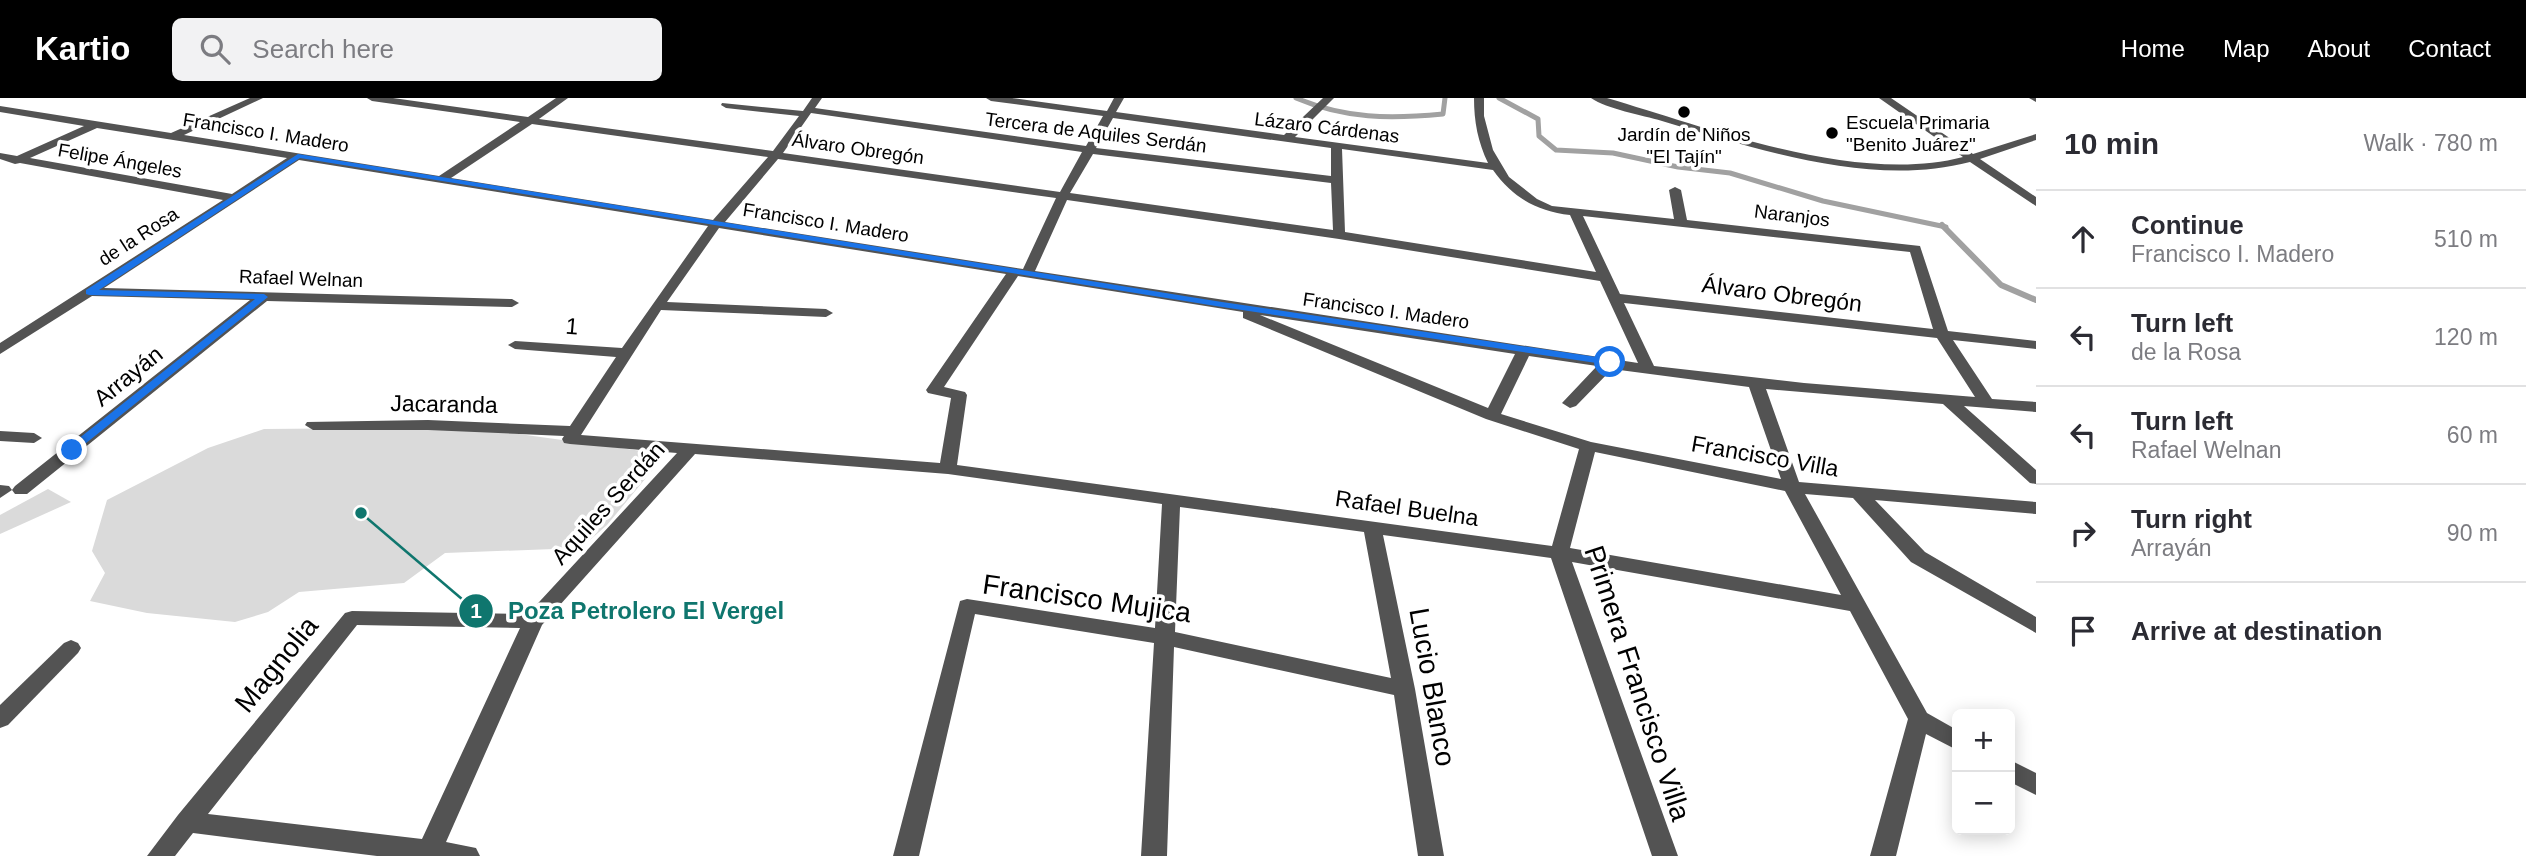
<!DOCTYPE html>
<meta charset="utf-8">
<style>
body{margin:0;font-family:Helvetica,sans-serif;background:#f2f2f3;color:#2b2b33}
.controls{position:absolute;right:21px;bottom:21px;display:grid;overflow:hidden;border-radius:10px;box-shadow:0 4px 18px #0003}
.controls button{width:63px;height:63px;display:grid;place-items:center;padding:0;border:0;border-bottom:2px solid #e1e1e2;background:#fff;color:#2b2b33;font:35px sans-serif}
.stop{position:absolute;width:21px;height:21px;margin:-16px;border:5px solid #1a73e8;border-radius:50%;background:#fff}
.stop.end{background:#1a73e8;border-color:#fff;box-shadow:0 2px 7px #0008}
.list{margin:0;padding:0;list-style:none}
h2{display:flex;justify-content:space-between;align-items:center;height:91px;margin:0;padding:0 28px;font-size:30px}
h2 small{font-size:23px;font-weight:400;color:#7c7c81}
.list li{display:grid;grid-template-columns:46px 1fr auto;gap:21px;align-items:center;box-sizing:border-box;height:98px;padding:0 28px;border-top:2px solid #e1e1e2}
.list b{display:block;font-size:26px;white-space:nowrap}
.list p{margin:0;font-size:23px;white-space:nowrap;color:#7c7c81}
.list em{font-size:23px;font-style:normal;color:#7c7c81}
.icon{flex:none;width:38px;height:38px;fill:none;stroke:currentColor;stroke-width:2;stroke-linecap:round;stroke-linejoin:round}
.map{position:relative;flex:none;width:2036px;height:758px;overflow:hidden}
header{display:flex;align-items:center;gap:42px;box-sizing:border-box;height:98px;padding:0 35px;background:#000;color:#fff}
header strong{font-size:33px}
nav{display:flex;gap:38px;margin-inline-start:auto;font-size:24px}
.search{width:490px;height:63px;background:#f2f2f3;display:flex;align-items:center;gap:18px;box-sizing:border-box;padding:0 24px;border-radius:10px;color:#7c7c81;font-size:26px}
main{display:flex}
aside{flex:1;background:#fff}
.map>svg:first-child{display:block}
.green{fill:#dadada}
.lines{fill:none;stroke-linecap:round;stroke-linejoin:round}
.stream-far1{stroke:#a1a1a1;stroke-width:5}
.stream{stroke:#a1a1a1;stroke-width:6}
.minor{fill:#535353;fill-rule:evenodd}
.route{fill:#1a73e8}
.poi-dot{fill:#000;stroke:#fff;stroke-width:2.5}
.labels{text-anchor:middle;stroke-width:7;stroke-linejoin:round;paint-order:stroke}
.far-poi-label{font-size:19px;fill:#000;stroke:#fff;text-anchor:start}
.far-street-label{font-size:19px;fill:#000;stroke:#fff}
.street-label{font-size:23px;fill:#000;stroke:#fff}
.near-street-label{font-size:28px;fill:#000;stroke:#fff}
.leader{fill:none;stroke:#0f766e;stroke-width:2.5}
.callout-dot{fill:#0f766e;stroke:#fff;stroke-width:2.5}
.mark-label{font-size:21px;text-anchor:middle;font-weight:bold;fill:#fff}
.callout-label{font-size:24px;text-anchor:middle;font-weight:bold;fill:#0f766e;stroke:#fff;stroke-width:7;stroke-linejoin:round;paint-order:stroke}
</style>
<header>
<strong>Kartio</strong>
<div class="search"><svg class="icon" aria-label="search" viewBox="0 0 24 24"><circle cx="10" cy="10" r="6"/><path d="M15 15l6 6"/></svg>Search here</div>
<nav><a>Home</a><a>Map</a><a>About</a><a>Contact</a></nav>
</header>
<main>
<div class="map">
<svg width="2036" height="758" viewBox="0 0 2036 758">
<rect width="100%" height="100%" fill="#fff"/>
<!-- green -->
<g class="green">
<polygon points="382,330 498,333 649,354 655,369 607,427 581,450 445,455 404,485 299,494 268,514 235,524 147,515 90,503 105,475 92,453 107,402 208,350 264,331"/>
<polygon points="48,391 71,404 0,436 0,417"/>
</g>
<g class="lines">
<!-- stream-far1 -->
<g class="stream-far1">
<path d="M1296,0c49,21 94,21 147,16l2,-16"/>
<polyline points="1499,0 1538,21 1539,38 1556,52 1613,55 1678,69 1730,75 1823,103 1946,129"/>
</g>
<!-- stream -->
<polyline class="stream" points="1942,127 2001,187 2036,202"/>
<!-- minor -->
<g class="minor">
<path d="M250,0h13l-79,37 255,41 81,-54 -148,-21 -5,-3h26l135,19 28,-19h12l-29,21 234,32 26,-35 -73,-8 -5,-3 1,-2 81,8 9,-13h10l-7,10 271,38 17,-30 -112,-15 -5,-3h26l95,13 7,-13h10l-8,14 168,23 39,-37h11l-39,39 193,26c-10,-21 -14,-41 -14,-65h10v18l9,34 16,27 28,22 15,7 122,13 -5,-29 6,-3 6,3 6,30 233,26 28,85 88,10v8l-83,-9 39,59 44,3v10l-72,-6 72,64v14l-6,-1 -87,-79 -177,-15 33,93 237,20v12l-161,-14 50,52 111,65v16l-125,-71 -58,-64 -48,-4 122,219 30,17v20l-31,-16 -30,122h-26l38,-137 -58,-108 -278,-49 106,294h-26l-101,-298 -168,-23 32,154 29,167h-26l-24,-161 -220,-48 -7,209h-26l13,-213 -179,-29 -56,242h-26l67,-255 7,-2 188,29 7,-124 -214,-30 -253,-20 -153,171 -96,217 30,6 4,8h-103l-184,-23 -18,23h-28l31,-41 167,-202 7,-2 176,3 149,-161 -107,-9 -6,-1 -2,-4 2,-3 -136,-6h-115l-8,-5 2,-3 121,-2 142,6 46,-69 -101,-8 -7,-4 7,-4 107,7 86,-122 -409,-66 -195,128 408,11 7,4 -7,4 -245,-6 -240,193h-12l-3,-4 3,-4 235,-186 -158,-4 -92,58v-11l223,-143 -203,-37 -5,1 -15,-5v-6l17,3 67,-30 -84,-14v-6l171,27zM811,15l271,39 -22,40 -277,-39zM1113,20l218,30v28l-235,-28zM532,26l236,33 -55,63 -262,-42zM97,30l190,30 -55,36 -202,-36zM1342,51l151,21c20,28 44,41 77,45l26,57 -251,-40zM1093,56l238,29 2,47 -263,-37zM778,61l278,39 -33,71 -298,-47zM1067,102l272,39 261,42 38,82 -603,-92zM1583,118l327,36 23,77 -313,-35zM719,130l287,46 -80,116 2,3 23,5 -11,65 -359,-28 80,-125 165,7 7,-4 -7,-4 -159,-7zM1018,178l225,36v6l243,101 93,30 -27,97 -595,-81 10,-70 -2,-3 -21,-5zM1624,205l313,35 38,59 -171,-14 -150,-17zM1260,217l255,39 -27,54zM1529,258l68,10 -35,37 8,5 6,-2 36,-37 137,18 32,92 -190,-37 -90,-28zM1595,354l190,39 56,104 -271,-47zM1180,409l184,25 27,146 -216,-46zM357,527l163,3 -98,211 -214,-25z"/>
<path d="M1591,0h16c102,30 250,87 356,59l-84,-59h12l82,56 63,-20v6l-56,19 56,38v9l-66,-44c-99,26 -213,-13 -308,-41 -20,-6 -55,-12 -71,-23z"/>
<polygon points="2029,0 2036,0 2036,4"/>
<polygon points="0,333 34,335 42,340 34,345 0,343"/>
<polygon points="0,387 9,388 12,392 0,400"/>
<polygon points="71,542 78,545 81,550 78,555 8,627 0,630 0,607 64,545"/>
<polygon points="2010,662 2036,675 2036,697 2010,684"/>
</g>
</g>
<!-- route -->
<polygon class="route" points="298,56 1222,204 1610,261 1615,264 1610,267 1222,209 300,60 99,192 264,196 268,199 75,354 68,354 68,349 255,201 89,197 86,196 86,192"/>
<!-- markers -->
<g class="poi-dot">
<circle cx="1684" cy="14" r="7"/>
<circle cx="1832" cy="35" r="7"/>
</g>
<g class="labels">
<!-- far-poi labels -->
<g class="far-poi-label">
<text x="1846" y="31">Escuela Primaria<tspan x="1846" dy="22">"Benito Juárez"</tspan></text>
<text x="1684" y="43" text-anchor="middle">Jardín de Niños<tspan x="1684" dy="22">"El Tajín"</tspan></text>
</g>
<!-- far-street labels -->
<g class="far-street-label">
<text transform="translate(1327 29) rotate(7)" y="7">Lázaro Cárdenas</text>
<text transform="translate(266 34) rotate(9)" y="7">Francisco I. Madero</text>
<text transform="translate(1096 34) rotate(7)" y="7">Tercera de Aquiles Serdán</text>
<text transform="translate(858 50) rotate(8)" y="7">Álvaro Obregón</text>
<text transform="translate(120 62) rotate(10)" y="7">Felipe Ángeles</text>
<text transform="translate(1792 117) rotate(7)" y="7">Naranjos</text>
<text transform="translate(826 124) rotate(9)" y="7">Francisco I. Madero</text>
<text transform="translate(138 138) rotate(-33)" y="7">de la Rosa</text>
<text transform="translate(301 180) rotate(2)" y="7">Rafael Welnan</text>
<text transform="translate(1386 212) rotate(8)" y="7">Francisco I. Madero</text>
</g>
<!-- street labels -->
<g class="street-label">
<text transform="translate(1782 196) rotate(7)" y="8">Álvaro Obregón</text>
<text transform="translate(572 228) rotate(5)" y="8">1</text>
<text transform="translate(128 278) rotate(-39)" y="8">Arrayán</text>
<text transform="translate(444 306) rotate(1)" y="8">Jacaranda</text>
<text transform="translate(1765 358) rotate(10)" y="8">Francisco Villa</text>
<text transform="translate(608 405) rotate(-48)" y="8">Aquiles Serdán</text>
<text transform="translate(1407 410) rotate(8)" y="8">Rafael Buelna</text>
</g>
<!-- near-street labels -->
<g class="near-street-label">
<text transform="translate(1087 500) rotate(8)" y="10">Francisco Mujica</text>
<text transform="translate(276 566) rotate(-51)" y="10">Magnolia</text>
<text transform="translate(1638 585) rotate(72)" y="10">Primera Francisco Villa</text>
<text transform="translate(1433 589) rotate(80)" y="10">Lucio Blanco</text>
</g>
</g>
<!-- callouts -->
<path class="leader" d="M361 415L476 513"/>
<g class="callout-dot">
<circle cx="361" cy="415" r="7"/>
<circle cx="476" cy="513" r="18"/>
</g>
<g class="mark-label">
<text x="476" y="520">1</text>
</g>
<g class="callout-label">
<text x="646" y="521">Poza Petrolero El Vergel</text>
</g>
</svg>
<div class="controls">
<button>+</button>
<button>−</button>
</div>
<div class="stop" style="left:1610px;top:264px"></div>
<div class="stop end" style="left:72px;top:352px"></div>
</div>
<aside>
<h2>10 min<small>Walk · 780 m</small></h2>
<ul class="list">
<li><svg class="icon" aria-label="ahead" viewBox="0 0 24 24"><path d="M12 20V5M6 11l6-6 6 6"/></svg><div><b>Continue</b><p>Francisco I. Madero</p></div><em>510 m</em></li>
<li><svg class="icon" aria-label="left" viewBox="0 0 24 24"><path d="M17 20v-9H6M10 6l-5 5 5 5"/></svg><div><b>Turn left</b><p>de la Rosa</p></div><em>120 m</em></li>
<li><svg class="icon" aria-label="left" viewBox="0 0 24 24"><path d="M17 20v-9H6M10 6l-5 5 5 5"/></svg><div><b>Turn left</b><p>Rafael Welnan</p></div><em>60 m</em></li>
<li><svg class="icon" aria-label="right" viewBox="0 0 24 24"><path d="M7 20v-9h11M14 6l5 5-5 5"/></svg><div><b>Turn right</b><p>Arrayán</p></div><em>90 m</em></li>
<li><svg class="icon" aria-label="arrive" viewBox="0 0 24 24"><path d="M6 21V4h12l-3 4 3 4H6"/></svg><div><b>Arrive at destination</b></div></li>
</ul>
</aside>
</main>
